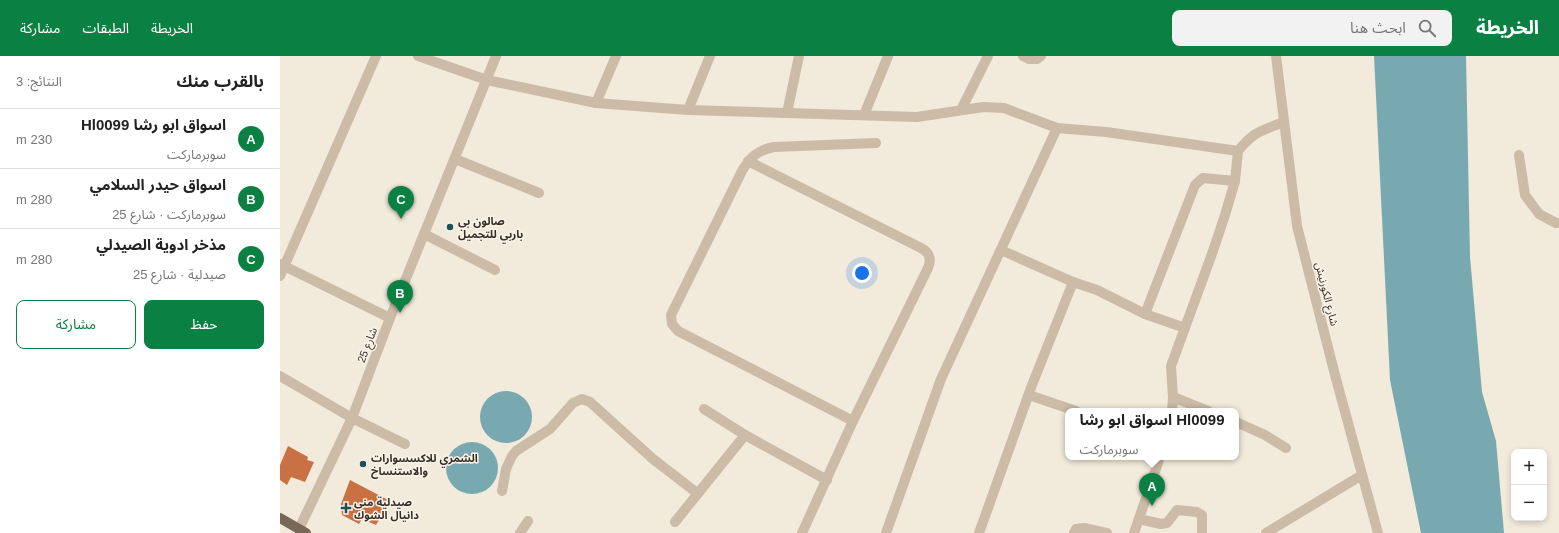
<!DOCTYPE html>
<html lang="ar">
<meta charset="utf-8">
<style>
body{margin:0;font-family:Arial,"Noto Sans Arabic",sans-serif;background:#f2f2f2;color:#222;direction:rtl}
.controls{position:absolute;right:12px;bottom:12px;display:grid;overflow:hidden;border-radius:8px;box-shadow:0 2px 6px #0003}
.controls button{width:36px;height:36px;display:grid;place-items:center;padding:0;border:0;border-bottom:1px solid #e0e0e0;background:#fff;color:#222;font:20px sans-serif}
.you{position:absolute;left:582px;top:217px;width:14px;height:14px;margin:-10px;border:3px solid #fff;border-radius:50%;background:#1a73e8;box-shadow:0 0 0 6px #1a73e833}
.badge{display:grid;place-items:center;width:26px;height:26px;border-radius:50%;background:#0b8043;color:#fff;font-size:13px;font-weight:700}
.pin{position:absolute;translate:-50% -33px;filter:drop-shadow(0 1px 2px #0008)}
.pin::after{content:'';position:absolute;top:21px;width:14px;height:12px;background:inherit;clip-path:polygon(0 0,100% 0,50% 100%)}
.popup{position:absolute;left:785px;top:352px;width:174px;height:52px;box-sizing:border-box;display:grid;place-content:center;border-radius:8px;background:#fff;filter:drop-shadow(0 1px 3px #0005);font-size:13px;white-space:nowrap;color:#767676}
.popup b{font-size:15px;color:#222}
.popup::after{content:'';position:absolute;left:50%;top:100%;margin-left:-8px;border:8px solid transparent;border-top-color:#fff}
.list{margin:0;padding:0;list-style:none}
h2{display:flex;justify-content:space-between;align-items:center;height:52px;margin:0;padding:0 16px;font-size:17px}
h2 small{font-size:13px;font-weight:400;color:#767676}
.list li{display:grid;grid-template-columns:26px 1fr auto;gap:12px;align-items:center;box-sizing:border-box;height:60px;padding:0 16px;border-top:1px solid #e0e0e0}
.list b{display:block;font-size:15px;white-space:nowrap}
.list p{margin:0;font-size:13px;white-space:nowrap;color:#767676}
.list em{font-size:13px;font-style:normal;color:#767676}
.actions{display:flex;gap:8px;padding:12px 16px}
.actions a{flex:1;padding:9px 0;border:1px solid #0b8043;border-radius:8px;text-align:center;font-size:14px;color:#0b8043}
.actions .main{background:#0b8043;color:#fff}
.icon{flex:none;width:22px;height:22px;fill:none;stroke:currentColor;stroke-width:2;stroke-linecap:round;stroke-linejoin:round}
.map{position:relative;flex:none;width:1279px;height:477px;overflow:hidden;direction:ltr}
header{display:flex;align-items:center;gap:24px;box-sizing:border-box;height:56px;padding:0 20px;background:#0b8043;color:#fff}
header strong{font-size:19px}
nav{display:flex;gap:22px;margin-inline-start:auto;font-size:14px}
.search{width:280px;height:36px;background:#f2f2f2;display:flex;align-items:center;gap:10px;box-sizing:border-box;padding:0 14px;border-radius:8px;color:#767676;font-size:15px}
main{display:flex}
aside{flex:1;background:#fff}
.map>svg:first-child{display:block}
.water{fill:#79a9b0}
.building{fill:#c97143}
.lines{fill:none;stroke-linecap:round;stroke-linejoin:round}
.minor{stroke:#cbbba7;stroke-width:10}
.major{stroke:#796758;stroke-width:10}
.poi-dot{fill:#1c505a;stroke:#faf3e8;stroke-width:1.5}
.labels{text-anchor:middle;stroke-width:3;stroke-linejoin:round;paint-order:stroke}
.poi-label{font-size:11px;font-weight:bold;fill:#372e28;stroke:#faf3e8;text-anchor:start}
.street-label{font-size:11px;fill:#372e28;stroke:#faf3e8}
</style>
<header>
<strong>الخريطة</strong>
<div class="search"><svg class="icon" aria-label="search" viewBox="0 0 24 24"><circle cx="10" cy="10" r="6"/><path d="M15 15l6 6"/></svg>ابحث هنا</div>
<nav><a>الخريطة</a><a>الطبقات</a><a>مشاركة</a></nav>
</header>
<main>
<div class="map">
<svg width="1279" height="477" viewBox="0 0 1279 477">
<rect width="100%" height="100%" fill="#f2eadb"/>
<!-- water -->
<g class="water">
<polygon points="1094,0 1186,0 1190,201 1202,336 1216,385 1224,477 1141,477 1110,324"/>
<circle cx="226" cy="361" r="26"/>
<circle cx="192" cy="412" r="26"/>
</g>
<!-- building -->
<g class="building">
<polygon points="8,390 28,401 27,404 34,406 25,426 11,421 7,429 0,424 0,409"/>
<polygon points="70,424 110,445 96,469 82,463 79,468 62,459 61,448"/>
</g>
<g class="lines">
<!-- minor -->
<g class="minor">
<path d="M138,0l69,24 109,23 92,7 229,7 66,-10 21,1 53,20 49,4 132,19c16,-20 23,-20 46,-29"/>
<polyline points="743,0 749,3 757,3 761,0"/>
<polyline points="996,0 1017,170 1055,319 1098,477"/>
<polyline points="316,47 336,0"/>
<polyline points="408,54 430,0"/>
<polyline points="681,54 708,0"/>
<polyline points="507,57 519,0"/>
<polyline points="584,59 608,0"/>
<polyline points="1239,99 1245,139 1259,158 1276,167 1279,167"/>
<polyline points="175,103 259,137"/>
<path d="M468,105l173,87c8,4 11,11 7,20l-75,153 -51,112"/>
<polyline points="144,178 215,214"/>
<polyline points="721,194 793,226 817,234 865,258 905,272"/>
<polyline points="0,208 110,262"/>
<polyline points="0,220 96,0"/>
<polyline points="865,258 915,129 923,122 955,125"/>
<polyline points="0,320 72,362 125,388"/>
<polyline points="749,339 796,355"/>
<polyline points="893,341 928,355"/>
<polyline points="424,353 465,379 547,424"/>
<polyline points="892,355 893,341 891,310 933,195 945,159 955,125 958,95"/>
<path d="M573,365l-175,-90 -6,-7 -1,-9 71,-144c8,-14 16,-21 32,-24l102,-4"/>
<polyline points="956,366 985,379 1006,392"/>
<polyline points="222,435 226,413 232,400 236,395 270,373 293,347 302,343 310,346 373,403 417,437"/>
<polyline points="859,463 881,468 887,467 897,454 917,456 922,459 922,477"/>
<polyline points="395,466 465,379"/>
<polyline points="19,473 72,362 110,262 216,0"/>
<polyline points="240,477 248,465"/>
<polyline points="606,477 661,323 777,72"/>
<polyline points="699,477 752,329 793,226"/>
<polyline points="794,477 796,473 804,472 827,477"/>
<polyline points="854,477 880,401"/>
<polyline points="986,477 1082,419"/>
</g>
<!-- major -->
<polyline class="major" points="0,462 26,477"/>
</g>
<!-- markers -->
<g class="poi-dot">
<circle cx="170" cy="171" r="4"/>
<circle cx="83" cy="408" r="4"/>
<path d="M64 446h4v4h4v4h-4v4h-4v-4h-4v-4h4z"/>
</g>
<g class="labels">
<!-- poi labels -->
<g class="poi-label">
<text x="178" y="169">صالون بي<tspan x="178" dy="13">باربي للتجميل</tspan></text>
<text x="91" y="406">الشمري للاكسسوارات<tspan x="91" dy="13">والاستنساخ</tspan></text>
<text x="74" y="450">صيدلية منى<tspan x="74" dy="13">دانيال الشوك</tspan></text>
</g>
<!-- street labels -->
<g class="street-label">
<text transform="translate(1047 238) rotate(76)" y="4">شارع الكورنيش</text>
<text transform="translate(87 289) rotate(-69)" y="4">شارع 25</text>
</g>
</g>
</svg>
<div class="controls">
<button>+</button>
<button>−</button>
</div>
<div class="you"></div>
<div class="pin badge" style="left:872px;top:450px">A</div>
<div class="popup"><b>اسواق ابو رشا Hl0099</b>سوبرماركت</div>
<div class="pin badge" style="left:120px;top:257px">B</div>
<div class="pin badge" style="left:121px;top:163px">C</div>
</div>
<aside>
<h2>بالقرب منك<small>النتائج: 3</small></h2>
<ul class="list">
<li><span class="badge">A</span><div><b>اسواق ابو رشا Hl0099</b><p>سوبرماركت</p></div><em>230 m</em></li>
<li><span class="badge">B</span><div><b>اسواق حيدر السلامي</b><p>سوبرماركت · شارع 25</p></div><em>280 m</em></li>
<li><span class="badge">C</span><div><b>مذخر ادوية الصيدلي</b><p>صيدلية · شارع 25</p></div><em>280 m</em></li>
</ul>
<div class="actions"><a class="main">حفظ</a><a>مشاركة</a></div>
</aside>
</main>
